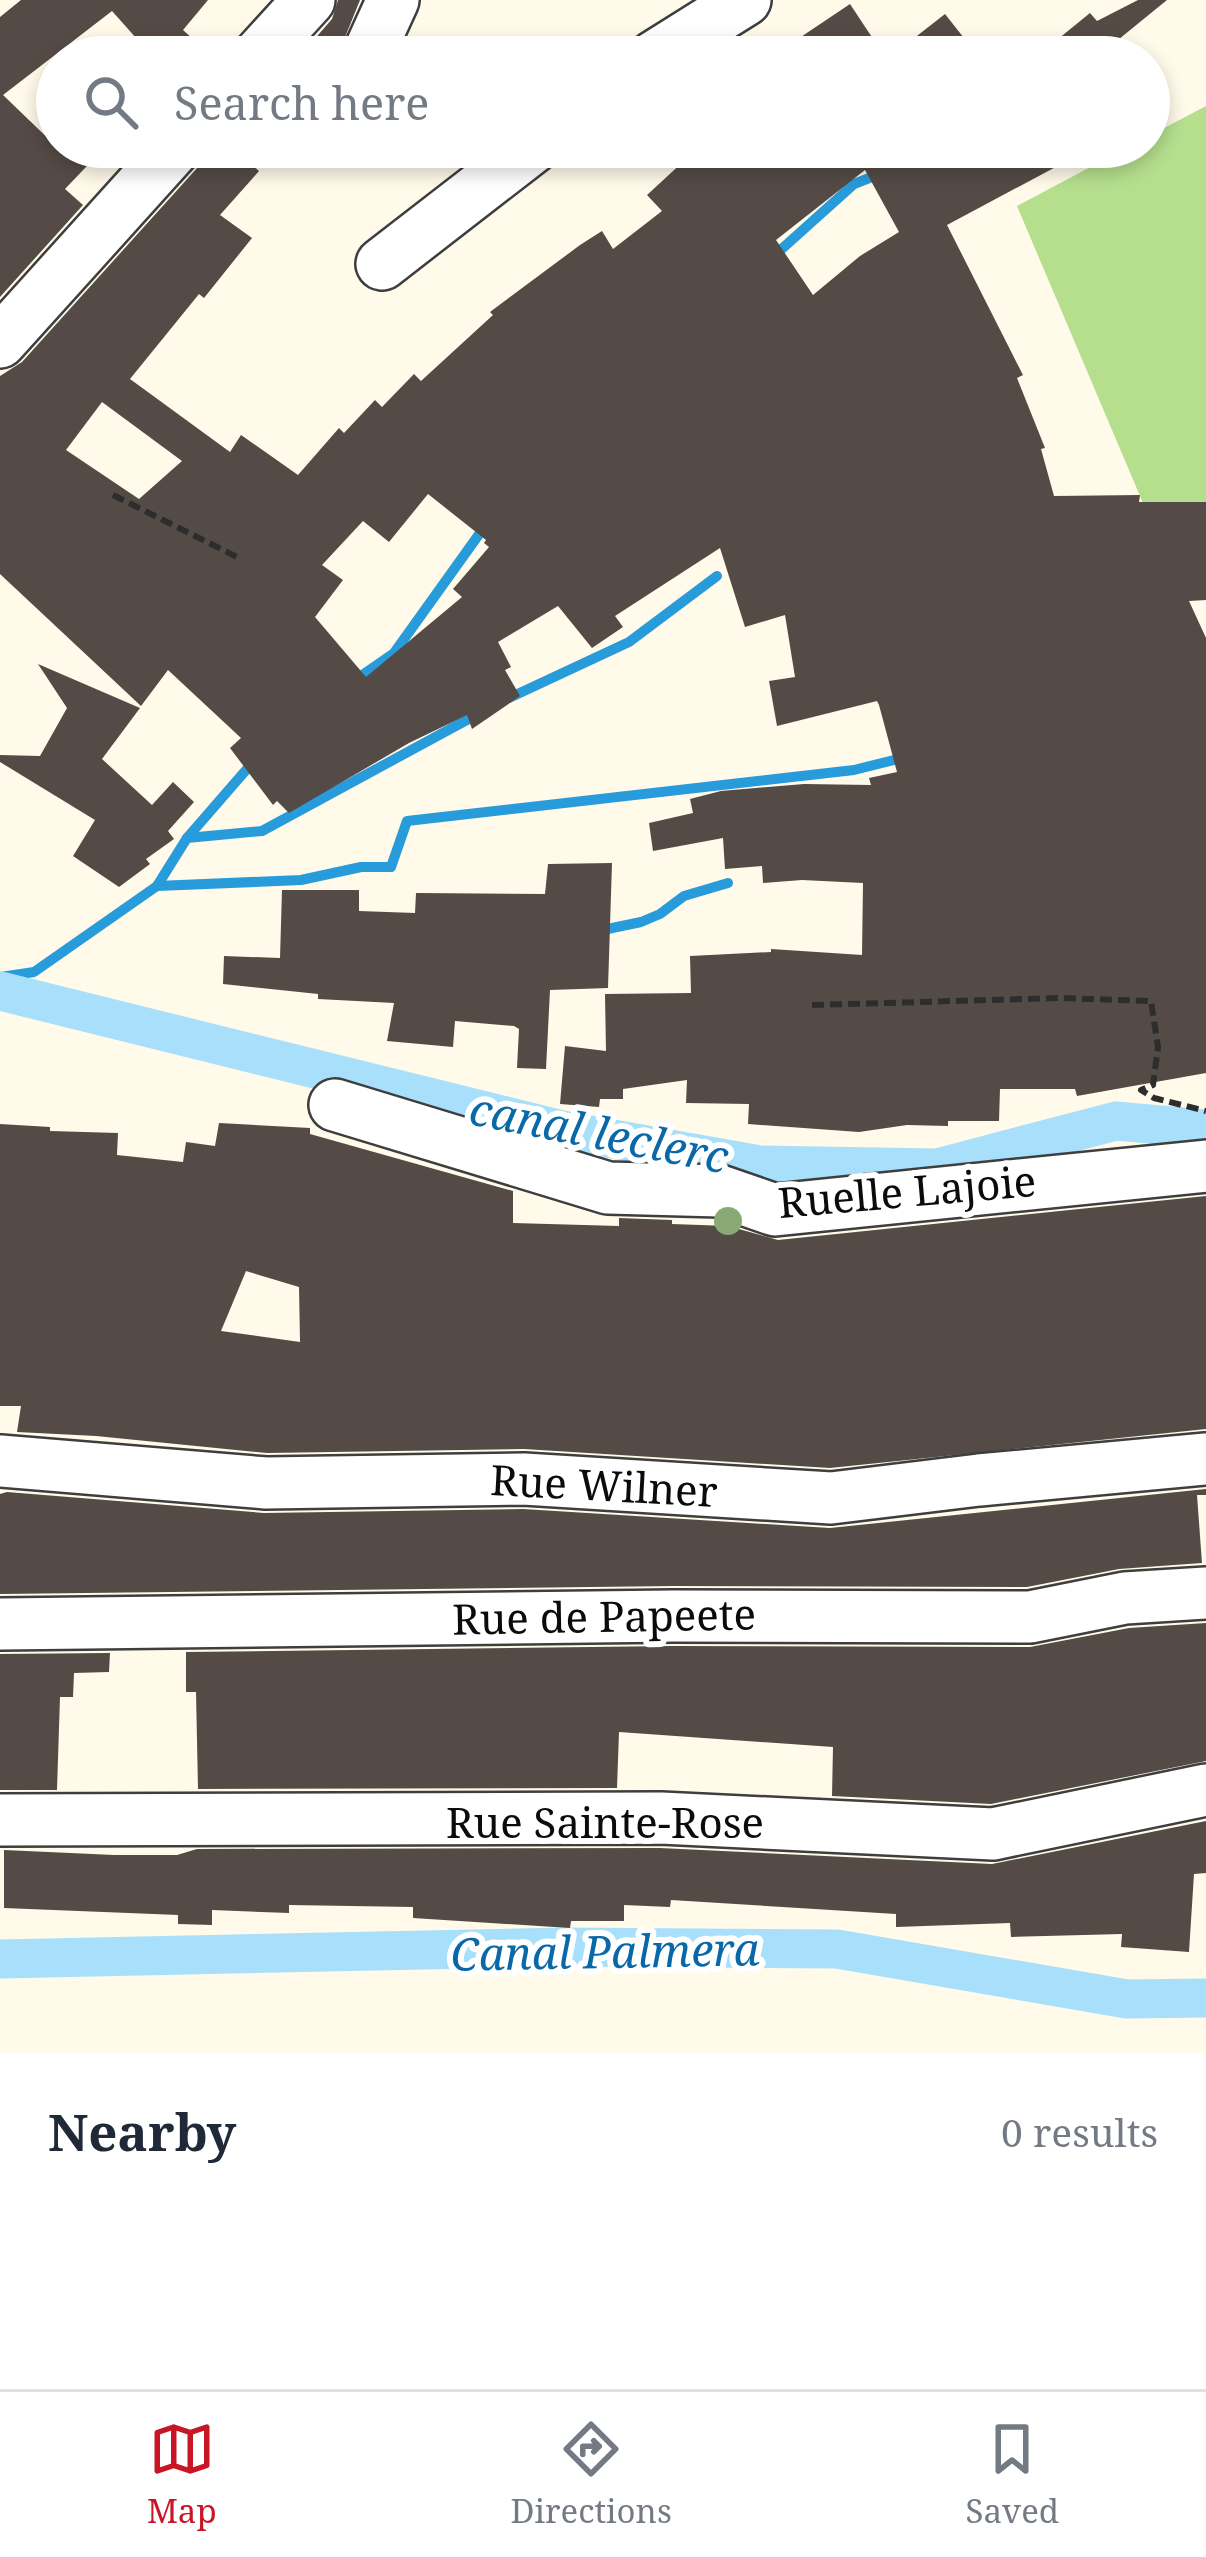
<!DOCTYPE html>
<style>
body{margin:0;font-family:"Noto Serif",serif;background:#f2f2f3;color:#1f2937}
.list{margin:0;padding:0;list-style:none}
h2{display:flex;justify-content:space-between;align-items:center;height:156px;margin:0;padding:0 48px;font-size:51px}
h2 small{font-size:39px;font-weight:400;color:#747a83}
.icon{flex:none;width:66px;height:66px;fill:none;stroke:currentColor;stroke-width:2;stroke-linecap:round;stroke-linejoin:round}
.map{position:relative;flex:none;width:1206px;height:2053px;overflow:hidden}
.search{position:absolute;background:#fff;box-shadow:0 6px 18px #0003;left:36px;right:36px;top:36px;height:132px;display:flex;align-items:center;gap:30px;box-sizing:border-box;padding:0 42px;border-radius:66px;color:#747a83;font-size:45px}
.sheet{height:336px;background:#fff}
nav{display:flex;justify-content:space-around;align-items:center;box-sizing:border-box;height:168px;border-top:3px solid #e0e1e3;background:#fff;font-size:33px;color:#747a83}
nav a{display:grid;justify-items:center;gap:6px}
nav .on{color:#c81626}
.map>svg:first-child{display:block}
.forest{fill:#b5df8d}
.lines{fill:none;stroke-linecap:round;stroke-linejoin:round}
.stream{stroke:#289bdb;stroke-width:10}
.canal{stroke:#a8e0fc;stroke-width:39}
.building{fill:#554b46;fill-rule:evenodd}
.minor-casing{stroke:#3e3e3e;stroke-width:56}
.path{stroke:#2d2d2d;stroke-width:6;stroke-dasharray:12 6;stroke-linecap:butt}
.minor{stroke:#fff;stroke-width:51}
.tree{fill:#8aaa75}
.labels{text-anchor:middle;stroke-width:12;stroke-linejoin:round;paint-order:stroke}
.street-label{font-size:42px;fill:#0b0b0b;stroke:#fff}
.water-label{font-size:45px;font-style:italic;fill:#0969a8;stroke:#fff}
</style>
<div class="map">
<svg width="1206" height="2053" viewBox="0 0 1206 2053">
<rect width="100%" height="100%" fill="#fffae9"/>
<!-- forest -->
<polygon class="forest" points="1206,106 1206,502 1143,503 1017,206 1128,147 1149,147 1149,136"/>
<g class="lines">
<!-- stream -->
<g class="stream">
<polyline points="775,255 854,184 877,175"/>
<polyline points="355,680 394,653 485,526"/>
<polyline points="509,698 629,642 717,576"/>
<polyline points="187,838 253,762"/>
<polyline points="157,886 301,880 361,867 391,867 407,821 854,770 906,757"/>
<polyline points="598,931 641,922 660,914 684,896 728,883"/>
<polyline points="0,977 34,972 157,886 187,838 262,831 476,715"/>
</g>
<!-- canal -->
<g class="canal">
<polyline points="0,991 562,1130 760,1165 937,1168 1116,1121 1206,1129"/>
<polyline points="0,1959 564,1947 837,1949 1127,1999 1206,1998"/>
</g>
</g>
<!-- building -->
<g class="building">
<polygon points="21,0 208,0 183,30 213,57 153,57 112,11 3,95 57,147 105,147 65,189 83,205 0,297 0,17"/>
<polygon points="338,0 360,0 337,57 299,57 332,19"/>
<polygon points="1138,0 1167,0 1097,57 1036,57 1090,13 1097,21"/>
<polygon points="850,4 885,57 771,57"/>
<polygon points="945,14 979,57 890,57"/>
<path d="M205,147h27l27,24 -39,44 32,23 -48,60 -5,-4 -69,85 100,73 11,-17 57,40 41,-47 5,5 31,-33 7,7 32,-33 7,7 72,-66 -3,-3 90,-67 22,-14 11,18 49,-38 -15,-16 52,-48h394l-146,78 76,150 -6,3 28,70 -4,1 13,47 86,-1 -1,7h67v98l-17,1 17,37v435l-129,23 -2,-7h-75l-1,32h-51v5l-41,-1 -48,7 -111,-8 1,-20 -63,-1 1,-23 -64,9v10h-23l-1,8 -39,-3 5,-58 41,5 -1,-57 86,-1 -1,-37 81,-4v-3l91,6 1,-72 -61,-3 -39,3 -1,-17 -37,3 -2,-31 -70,13 -4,-28 44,-10 -3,-14 31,-8 83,-7 67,1 -2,-7 28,-6 -18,-67 -2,-4 -100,25 -8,-45 26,-4 -10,-62 -40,12 -25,-79 -105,68 8,11 -31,21 -34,-42 -60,36 13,25 -6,3 15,26 -48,33 -5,-14 -58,28 -120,70 -12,-12 -4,4 -43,-57 11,-10 -73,-68 -27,36 -141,-132v-198l22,-14 176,-195zM865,170l34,62 -39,24 -47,39 -37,-55zM102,402l80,59 -43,38 -73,-49zM428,494l58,46 -2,3 5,4 -36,42 9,8 -96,80 -51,-60 28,-37 -21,-15 41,-44 26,21z"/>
<polygon points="38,664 140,708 102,759 152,805 173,782 194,802 168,831 174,839 146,859 150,864 119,887 73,856 95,820 0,762 0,755 40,756 67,708"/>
<polygon points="612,863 608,988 550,990 546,1069 517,1068 519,1029 514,1026 455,1021 453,1047 387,1041 394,1003 318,999 318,994 223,984 224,956 280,958 282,890 359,890 359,911 415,913 416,893 545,894 548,864"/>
<path d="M219,1123l91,5v6l203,57v32l106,3v-8l53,2v4l56,2 50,14 428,-44v233l-376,39 -306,-19 -257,4 -171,-17 -79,-4 4,-26h-21v-282l50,3v4l68,2 -1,22 66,7 3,-20 29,4zM246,1271l53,16 1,55 -79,-11z"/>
<polygon points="1206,1489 1206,1495 1197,1495 1202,1563 1119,1569 1027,1587 673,1586 0,1594 0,1494 7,1492 264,1513 523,1509 830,1528"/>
<polygon points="1206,1623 1206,1761 991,1804 832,1796 833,1747 619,1732 617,1788 198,1789 196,1692 186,1692 186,1652 673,1646 1030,1647 1129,1628"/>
<polygon points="110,1653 109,1672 74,1673 73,1697 60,1697 57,1790 0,1790 0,1654"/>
<polygon points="1206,1821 1206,1873 1194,1874 1189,1952 1121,1947 1122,1934 1011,1937 1010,1923 896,1927 896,1914 671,1900 670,1907 624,1905 624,1921 571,1921 570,1928 413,1918 413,1907 289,1905 289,1913 212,1910 212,1925 178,1924 178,1915 4,1908 4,1850 114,1855 177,1855 197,1849 660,1848 992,1864"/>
</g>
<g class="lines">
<defs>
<g id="minor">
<polyline points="257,57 309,0"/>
<polyline points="367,57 393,0"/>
<polyline points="654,57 745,0"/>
<polyline points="382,264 533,147"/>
<polyline points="0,342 176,147"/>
<polyline points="335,1105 608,1188 720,1191 775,1210 1206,1166"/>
<polyline points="0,1461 266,1483 524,1479 831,1498 979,1480 1206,1459"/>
<polyline points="0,1624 673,1616 1030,1617 1125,1598 1206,1593"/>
<polyline points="0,1820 661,1818 993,1834 1206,1790"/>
</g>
</defs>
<!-- minor casing -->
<use href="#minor" class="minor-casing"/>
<!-- path -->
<g class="path">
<polyline points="113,495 241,559"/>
<polyline points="812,1005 1061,998 1151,1001 1158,1047 1153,1085 1141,1090 1154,1098 1206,1111"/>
</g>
<!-- minor -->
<use href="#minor" class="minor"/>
</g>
<!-- trees -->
<circle class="tree" cx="728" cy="1221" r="14"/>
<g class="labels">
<!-- street labels -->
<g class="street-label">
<text transform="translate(907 1192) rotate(-5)" y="15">Ruelle Lajoie</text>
<text transform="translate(604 1486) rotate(3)" y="15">Rue Wilner</text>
<text transform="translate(604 1617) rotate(-1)" y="15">Rue de Papeete</text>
<text x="605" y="1838">Rue Sainte-Rose</text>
</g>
<!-- water labels -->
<g class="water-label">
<text transform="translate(599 1133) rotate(11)" y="16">canal leclerc</text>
<text transform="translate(605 1952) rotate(-1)" y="16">Canal Palmera</text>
</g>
</g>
</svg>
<div class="search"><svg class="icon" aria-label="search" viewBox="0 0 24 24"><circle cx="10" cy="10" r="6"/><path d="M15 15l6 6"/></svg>Search here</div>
</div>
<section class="sheet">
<h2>Nearby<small>0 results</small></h2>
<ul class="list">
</ul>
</section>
<nav>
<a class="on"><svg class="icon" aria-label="map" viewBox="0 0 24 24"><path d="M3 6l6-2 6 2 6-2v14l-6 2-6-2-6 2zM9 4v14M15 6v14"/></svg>Map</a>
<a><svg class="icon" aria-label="directions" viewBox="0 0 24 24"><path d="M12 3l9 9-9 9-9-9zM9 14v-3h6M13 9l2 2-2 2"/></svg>Directions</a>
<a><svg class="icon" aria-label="saved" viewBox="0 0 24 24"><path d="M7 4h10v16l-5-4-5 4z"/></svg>Saved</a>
</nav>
